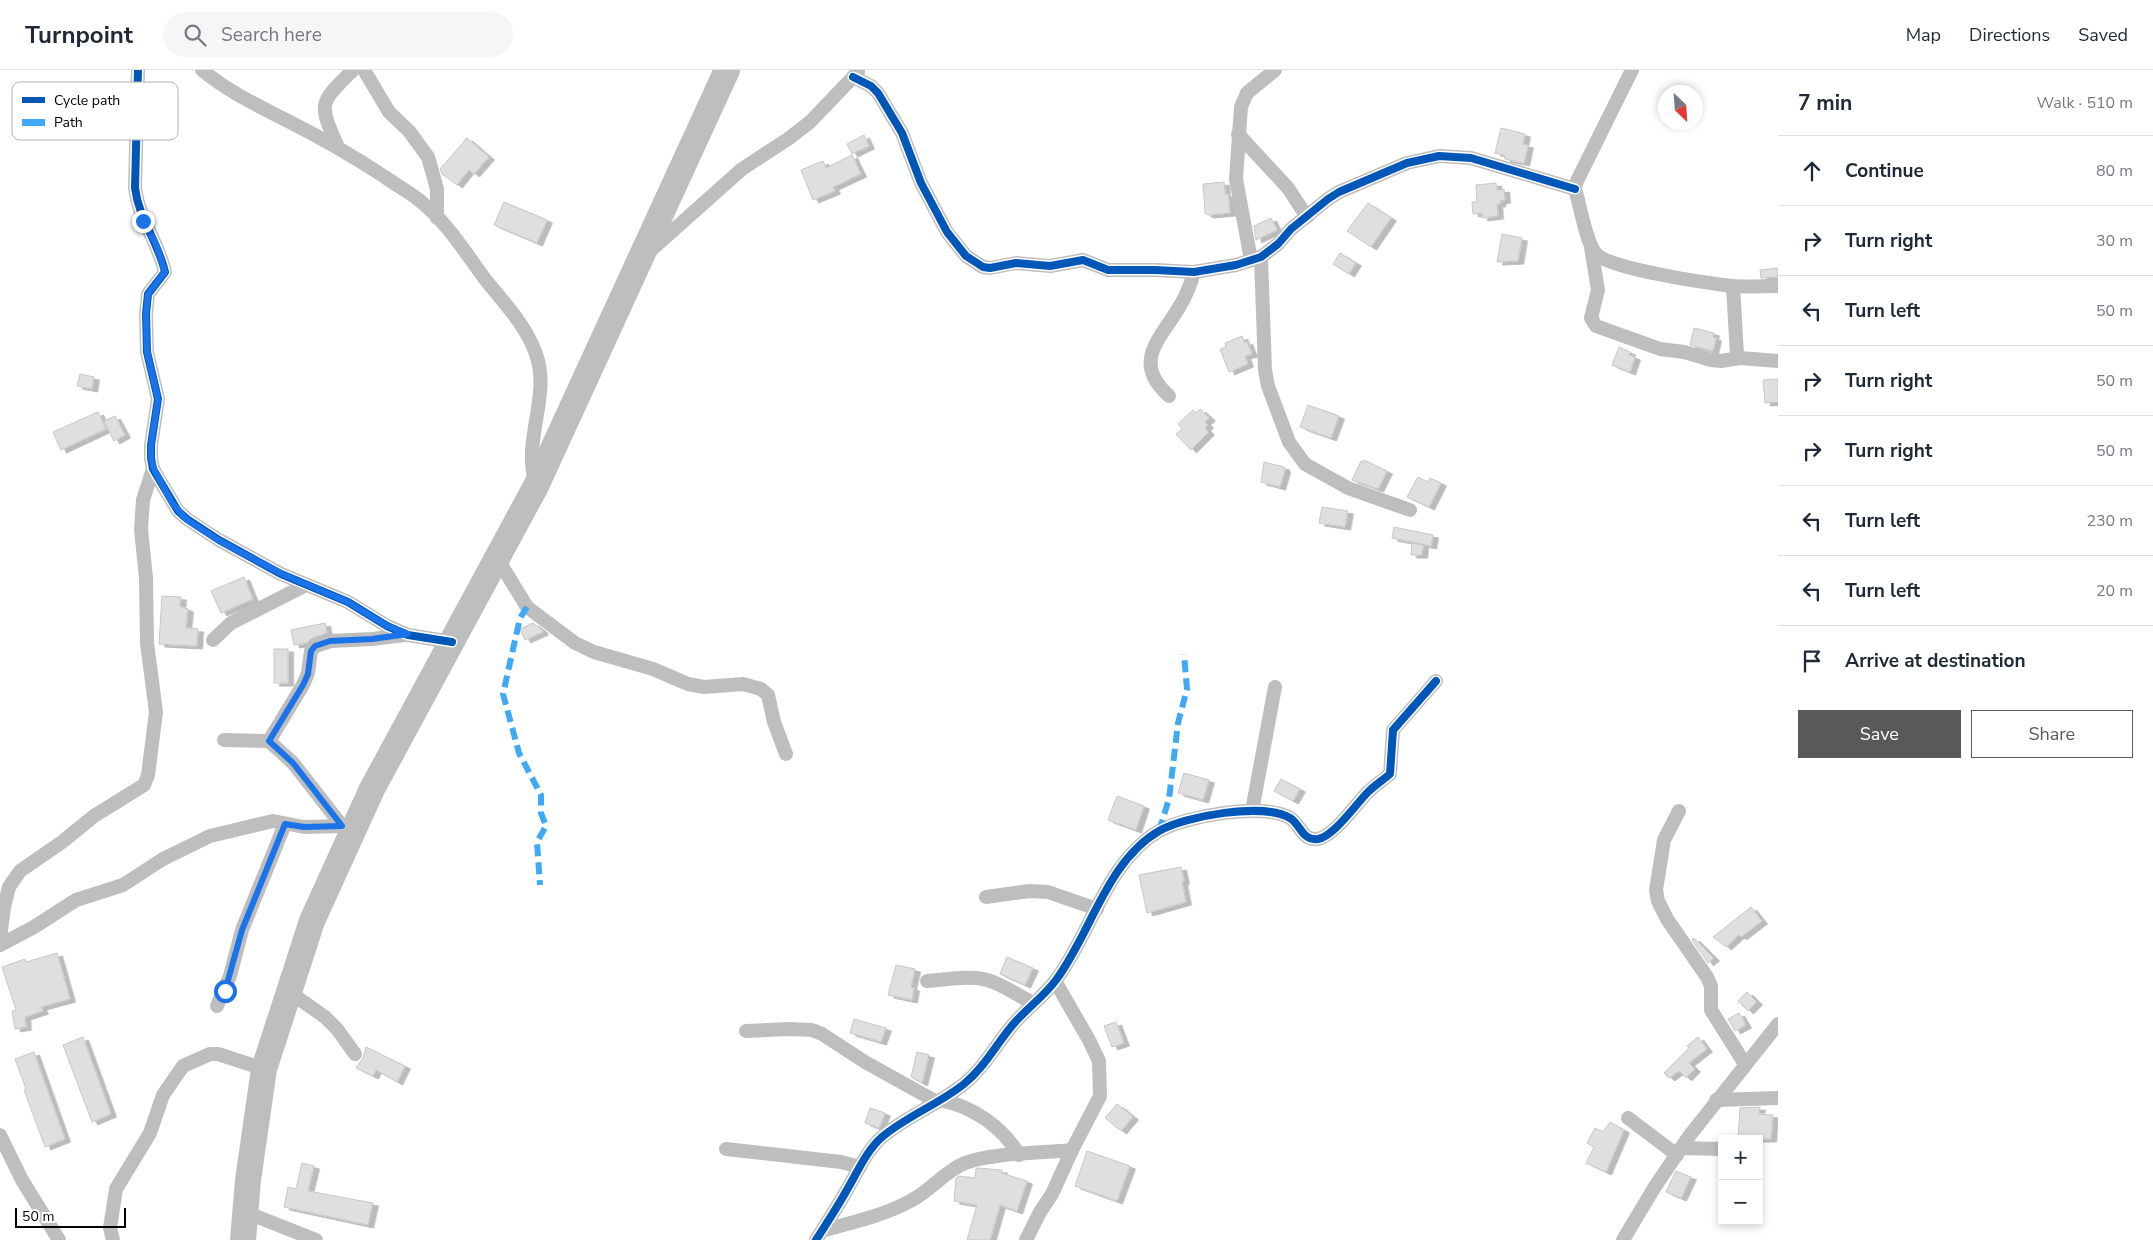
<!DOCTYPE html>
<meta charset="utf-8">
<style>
body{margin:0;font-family:"Nunito Sans",sans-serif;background:#f6f6f7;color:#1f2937}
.controls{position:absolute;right:15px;bottom:15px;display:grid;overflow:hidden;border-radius:0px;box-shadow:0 2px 8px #0003}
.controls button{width:45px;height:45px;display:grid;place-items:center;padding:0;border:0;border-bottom:1px solid #e0e1e3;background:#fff;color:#1f2937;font:25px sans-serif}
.compass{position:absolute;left:1658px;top:15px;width:45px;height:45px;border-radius:50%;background:#fff;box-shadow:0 2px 8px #0003;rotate:155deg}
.scale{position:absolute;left:15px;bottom:12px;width:111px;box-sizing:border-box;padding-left:5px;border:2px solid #000;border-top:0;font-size:14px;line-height:18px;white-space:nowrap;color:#000;-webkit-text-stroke:4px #fff;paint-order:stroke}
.stop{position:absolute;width:15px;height:15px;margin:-11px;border:4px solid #1a73e8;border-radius:50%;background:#fff}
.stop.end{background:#1a73e8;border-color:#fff;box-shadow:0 1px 5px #0008}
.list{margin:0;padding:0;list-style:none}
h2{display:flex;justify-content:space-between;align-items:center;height:65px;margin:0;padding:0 20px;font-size:21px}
h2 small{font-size:16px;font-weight:400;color:#747a83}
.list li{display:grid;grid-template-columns:32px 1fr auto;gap:15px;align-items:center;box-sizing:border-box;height:70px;padding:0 20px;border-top:1px solid #e0e1e3}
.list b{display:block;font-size:19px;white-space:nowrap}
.list em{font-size:16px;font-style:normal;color:#747a83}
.actions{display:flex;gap:10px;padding:15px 20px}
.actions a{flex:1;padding:11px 0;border:1px solid #595959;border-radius:0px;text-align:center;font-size:18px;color:#595959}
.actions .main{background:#595959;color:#fff}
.icon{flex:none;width:28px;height:28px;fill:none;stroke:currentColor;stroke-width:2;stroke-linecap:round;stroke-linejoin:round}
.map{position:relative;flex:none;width:1778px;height:1170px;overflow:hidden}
header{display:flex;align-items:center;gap:30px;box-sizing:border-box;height:70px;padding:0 25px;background:#fff;border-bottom:1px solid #e0e1e3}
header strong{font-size:24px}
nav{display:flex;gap:28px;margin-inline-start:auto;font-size:18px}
.search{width:350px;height:45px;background:#f6f6f7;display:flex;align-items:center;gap:12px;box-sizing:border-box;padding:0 18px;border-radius:28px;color:#747a83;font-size:19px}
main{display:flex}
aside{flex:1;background:#fff}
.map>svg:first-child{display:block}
.building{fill:#dfdfdf;stroke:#c7c7c7;filter:url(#shadow)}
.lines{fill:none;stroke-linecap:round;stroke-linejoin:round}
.street{stroke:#bebebe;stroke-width:14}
.highway{stroke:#bebebe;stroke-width:26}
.quiet{stroke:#3fa9f5;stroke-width:6;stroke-dasharray:12 6;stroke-linecap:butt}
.cycleway-casing{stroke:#fff;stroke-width:11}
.cycleway{stroke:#0057b8;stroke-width:8}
.route{stroke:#1a73e8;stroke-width:6}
.key{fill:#fff;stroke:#b2b2b2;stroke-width:1}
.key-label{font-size:14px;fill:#000}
</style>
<header>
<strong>Turnpoint</strong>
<div class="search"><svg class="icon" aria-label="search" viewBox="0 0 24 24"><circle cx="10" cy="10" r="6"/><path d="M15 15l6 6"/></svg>Search here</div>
<nav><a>Map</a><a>Directions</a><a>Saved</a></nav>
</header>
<main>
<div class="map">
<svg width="1778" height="1170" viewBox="0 0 1778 1170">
<defs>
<filter id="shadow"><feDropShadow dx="5.5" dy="3" stdDeviation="0" flood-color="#0004"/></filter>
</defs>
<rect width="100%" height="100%" fill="#fff"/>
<!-- building -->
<g class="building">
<polygon points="1501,58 1525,64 1523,74 1528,75 1524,93 1505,89 1504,85 1495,83"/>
<polygon points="864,65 869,76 852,84 847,74"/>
<polygon points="467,68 489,87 474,104 469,100 457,115 442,104 440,99"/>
<polygon points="852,85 861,104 833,117 835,121 813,130 801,100 823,91 826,98"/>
<polygon points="1224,112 1225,124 1228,124 1230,143 1208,145 1205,143 1203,114"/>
<polygon points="1496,113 1497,120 1504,119 1505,130 1500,131 1500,134 1497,134 1498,146 1482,148 1482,143 1473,144 1472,132 1477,132 1476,115"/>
<polygon points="504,132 547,150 537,173 494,155"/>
<polygon points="1368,133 1391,148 1371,177 1347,161"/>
<polygon points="1271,148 1277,160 1256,170 1254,156"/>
<polygon points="1502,164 1522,168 1518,191 1497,192"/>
<polygon points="1340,183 1356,193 1349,204 1333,194"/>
<polygon points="1778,198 1778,207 1761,208 1760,200"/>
<polygon points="1694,258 1714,263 1713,267 1716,268 1713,281 1690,275"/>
<polygon points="1242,266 1245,273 1247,271 1252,284 1245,286 1248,294 1229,302 1220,279 1226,277 1225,273"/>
<polygon points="1619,277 1630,282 1629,285 1635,287 1630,302 1612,295"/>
<polygon points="80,304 94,307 92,319 77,316"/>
<polygon points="1778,309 1778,332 1765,333 1763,310"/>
<polygon points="1308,335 1339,346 1331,368 1300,357"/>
<polygon points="1200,339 1210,348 1205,352 1208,355 1205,358 1209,362 1191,380 1176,364 1182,359 1178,354 1193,340 1196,343"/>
<polygon points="98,342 106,359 61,380 53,362"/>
<polygon points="115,346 125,365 114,371 104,351"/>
<polygon points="1364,390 1387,401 1378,419 1352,410 1361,391 1363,392"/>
<polygon points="1264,392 1284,397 1285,400 1280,417 1261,412"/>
<polygon points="1418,407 1428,412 1430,408 1441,413 1429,437 1407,427"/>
<polygon points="1322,437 1348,441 1345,457 1319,453"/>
<polygon points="1394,457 1433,465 1431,476 1392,468"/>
<polygon points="1412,473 1423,475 1422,485 1411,485"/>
<polygon points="244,507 253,529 221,543 211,521"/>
<polygon points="162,526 181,527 180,536 188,539 186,558 198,559 197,576 159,574"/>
<polygon points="325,553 327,563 312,568 307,573 294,575 291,560"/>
<polygon points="533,553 541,559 543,562 525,570 520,559"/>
<rect x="274" y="579" width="14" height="34"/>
<polygon points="1184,703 1209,710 1203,730 1178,723"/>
<polygon points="1281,709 1300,719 1293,731 1274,721"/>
<polygon points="1117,726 1144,736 1136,760 1108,750"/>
<polygon points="1181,797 1184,811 1182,812 1186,832 1147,843 1139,805"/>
<polygon points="1751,837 1762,851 1741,867 1739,865 1726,877 1713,867"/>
<polygon points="1694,868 1714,888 1708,893 1692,870"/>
<polygon points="57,883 70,929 41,937 43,941 25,947 26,957 15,959 12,941 16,940 2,897 25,889 26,892"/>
<polygon points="1007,887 1033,898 1025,915 1000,904"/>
<polygon points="896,895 915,899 911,917 914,918 912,930 888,925"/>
<polygon points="1747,922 1757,932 1748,941 1738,931"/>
<polygon points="1739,943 1746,955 1735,961 1728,949"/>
<polygon points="854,949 886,958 881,972 850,963"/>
<polygon points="1116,952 1124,973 1112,977 1104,956"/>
<polygon points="83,967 111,1044 92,1052 63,975"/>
<polygon points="1698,967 1707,979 1689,993 1695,999 1686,1008 1679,1001 1669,1008 1664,1003 1689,978 1687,976"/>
<polygon points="366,977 405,996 397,1012 376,1000 373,1006 356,998 363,988"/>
<polygon points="34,982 65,1069 45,1077 24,1020 26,1019 15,989"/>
<polygon points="917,982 929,985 922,1013 911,1007"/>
<polygon points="1117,1034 1133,1047 1121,1061 1105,1048"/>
<polygon points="1760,1037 1759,1044 1773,1045 1771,1069 1738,1069 1740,1038"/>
<polygon points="870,1038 885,1043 879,1058 865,1053"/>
<polygon points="1610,1052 1624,1060 1606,1102 1586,1093 1594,1077 1587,1073 1595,1058 1603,1062"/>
<polygon points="1087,1081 1130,1096 1117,1131 1075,1116"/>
<polygon points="302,1093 314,1096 308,1121 373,1133 368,1155 284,1137 288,1117 296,1119"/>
<polygon points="978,1098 1002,1100 1001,1103 1027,1111 1017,1141 1000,1135 990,1170 967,1170 977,1135 954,1131 956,1108 959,1106 975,1108 976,1099"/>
<polygon points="1676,1101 1691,1107 1681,1128 1666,1122"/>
</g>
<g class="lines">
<!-- street -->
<g class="street">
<path d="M138,0l-3,118c4,32 23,53 30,84l-17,22 -2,20 1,38 11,47 -7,46v13l2,11 25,42 9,8 32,21 62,34 67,28 39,24 21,9 44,7"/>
<path d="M202,0c25,21 55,35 84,50 34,17 67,36 99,57 11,8 24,15 34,23 27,21 46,52 66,79 18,23 41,46 51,75 15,42 -13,84 -1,127"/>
<polyline points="364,0 389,42 409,61 428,87 437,119 437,148"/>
<path d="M1632,0l-56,113 -1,6c5,15 11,54 21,65 15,15 111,29 136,32 15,1 31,0 46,0"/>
<polyline points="853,7 871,16 878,23 902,63 921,113 947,162 966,186 983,197 990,198 1016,193 1050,196 1083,190 1108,200 1155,200 1194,202 1236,195 1261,187 1278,174 1291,159 1328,129 1339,122 1407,93 1439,86 1471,88 1575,119"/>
<polyline points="1238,64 1288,118 1307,147"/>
<path d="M338,77c-20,-45 -19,-43 15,-77"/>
<polyline points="1591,177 1598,220 1591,248 1596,256 1660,279 1684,282 1711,290 1721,291 1740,288"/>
<polyline points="650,181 742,99 788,69 810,52 858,2"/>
<polyline points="1261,187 1265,300 1268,316 1289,372 1305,394 1348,418 1410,440"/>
<polyline points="1251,190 1236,109 1241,37 1247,23 1275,0"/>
<polyline points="1733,216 1737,285 1740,288 1778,291"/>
<path d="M1169,326c-39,-35 -7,-58 12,-92 6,-10 10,-21 13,-32"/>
<polyline points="497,488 527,537 575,573 594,582 653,599 688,614 704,617 743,614 761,619 768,625 774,652 786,684"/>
<polyline points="213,570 231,553 306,515"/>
<polyline points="224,670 269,671 293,693 346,761"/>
<polyline points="269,671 303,615 308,603 311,581 315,576 331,571 372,569 405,565"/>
<polyline points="1252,741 1275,617"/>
<polyline points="1679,741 1664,770 1656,820 1658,831 1667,849 1707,907 1711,916 1711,940 1745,994"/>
<polyline points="986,827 1029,821 1048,822 1097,839"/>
<polyline points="0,869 4,837 9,817 20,801 62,772 94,746 144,715 148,705 156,642 147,573 146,508 141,459 143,430 153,399"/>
<polyline points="0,875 34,857 76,830 123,815 163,789 210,766 273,751 304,757 342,756"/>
<path d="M927,911c19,-1 41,-6 60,-1 16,4 31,16 46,23"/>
<polyline points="288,921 325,947 337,959 355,984"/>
<polyline points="217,936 230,906 242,860 285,754"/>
<polyline points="746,961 789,959 812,960 822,964 865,992 937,1032"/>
<path d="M940,1030c32,6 63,27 79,55"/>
<polyline points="1716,1030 1778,1028"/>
<polyline points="1628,1048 1677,1085"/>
<polyline points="0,1065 22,1110 59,1170"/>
<polyline points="1681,1078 1722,1079"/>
<polyline points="726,1079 841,1092 860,1097"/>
<polyline points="245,1142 316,1170"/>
<path d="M822,1161c30,-9 62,-15 90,-31 19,-10 33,-29 53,-37 25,-10 78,-10 107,-13"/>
<polyline points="113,1170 110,1158 116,1119 150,1063 163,1025 183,996 210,984 218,984 264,999"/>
<path d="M816,1170c11,-17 22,-34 32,-52 10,-17 19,-38 34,-51 25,-21 57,-33 82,-53 22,-18 34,-43 52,-63 13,-14 29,-26 40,-41 35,-47 51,-119 103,-149 26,-15 105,-29 131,-13 11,7 12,23 28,21 16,-3 38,-35 50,-47 7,-7 15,-12 22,-18l3,-44 43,-49"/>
<polyline points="1026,1170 1040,1142 1052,1124 1072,1080 1100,1026 1099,991 1089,970 1055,911"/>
<polyline points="1623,1170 1654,1118 1690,1065 1778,954"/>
</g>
<!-- highway -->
<polyline class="highway" points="243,1170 248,1110 264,999 312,851 372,719 536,416 727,0"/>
<!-- quiet -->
<g class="quiet">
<polyline points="527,537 520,548 503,624 519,683 541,725 541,743 546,756 537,772 540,815"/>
<polyline points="1159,761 1169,729 1178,653 1187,619 1184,584"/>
</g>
<defs>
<g id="cycleway">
<path d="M138,0l-3,118c4,32 23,53 30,84l-17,22 -2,20 1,38 11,47 -7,46v13l2,11 25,42 9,8 32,21 62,34 67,28 39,24 21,9 44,7"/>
<polyline points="853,7 871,16 878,23 902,63 921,113 947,162 966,186 983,197 990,198 1016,193 1050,196 1083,190 1108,200 1155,200 1194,202 1236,195 1261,187 1278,174 1291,159 1328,129 1339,122 1407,93 1439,86 1471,88 1575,119"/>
<path d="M816,1170c11,-17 22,-34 32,-52 10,-17 19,-38 34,-51 25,-21 57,-33 82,-53 22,-18 34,-43 52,-63 13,-14 29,-26 40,-41 35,-47 51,-119 103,-149 26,-15 105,-29 131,-13 11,7 12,23 28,21 16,-3 38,-35 50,-47 7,-7 15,-12 22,-18l3,-44 43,-49"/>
</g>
</defs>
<!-- cycleway casing -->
<use href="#cycleway" class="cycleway-casing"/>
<!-- cycleway -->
<use href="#cycleway" class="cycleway"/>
</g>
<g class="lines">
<!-- route -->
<polyline class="route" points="143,151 156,174 165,202 148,224 146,244 147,282 158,329 151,375 151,388 154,399 172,433 186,449 218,470 282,504 348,532 387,556 408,564 372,569 330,571 315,576 311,581 308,604 303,615 269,671 293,693 342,756 304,757 285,754 242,860 225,921"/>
</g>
<!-- legend -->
<rect x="12" y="12" width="166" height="58" rx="8" class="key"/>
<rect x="22" y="27" width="23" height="6" fill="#0057b8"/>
<rect x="22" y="49" width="23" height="7" fill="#3fa9f5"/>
<g class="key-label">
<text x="54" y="35">Cycle path</text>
<text x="54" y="57">Path</text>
</g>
</svg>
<div class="controls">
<button>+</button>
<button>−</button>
</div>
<svg class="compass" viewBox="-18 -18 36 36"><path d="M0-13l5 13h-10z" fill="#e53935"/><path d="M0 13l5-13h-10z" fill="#747a83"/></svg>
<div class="scale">50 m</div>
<div class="stop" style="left:225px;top:921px"></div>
<div class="stop end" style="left:143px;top:151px"></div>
</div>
<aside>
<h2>7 min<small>Walk · 510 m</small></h2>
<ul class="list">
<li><svg class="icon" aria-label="ahead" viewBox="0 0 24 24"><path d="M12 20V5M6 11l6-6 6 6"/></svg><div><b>Continue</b></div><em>80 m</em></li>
<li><svg class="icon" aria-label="right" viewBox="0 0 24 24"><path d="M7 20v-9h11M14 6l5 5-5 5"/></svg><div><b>Turn right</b></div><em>30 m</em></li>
<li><svg class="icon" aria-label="left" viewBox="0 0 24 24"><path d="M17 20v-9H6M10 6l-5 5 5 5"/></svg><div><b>Turn left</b></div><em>50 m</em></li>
<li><svg class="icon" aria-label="right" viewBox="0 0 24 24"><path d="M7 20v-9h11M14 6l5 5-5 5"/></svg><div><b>Turn right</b></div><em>50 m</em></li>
<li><svg class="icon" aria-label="right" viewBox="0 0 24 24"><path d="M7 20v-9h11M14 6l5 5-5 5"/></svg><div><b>Turn right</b></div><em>50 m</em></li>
<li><svg class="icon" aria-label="left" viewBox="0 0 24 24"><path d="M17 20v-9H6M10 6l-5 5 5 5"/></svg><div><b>Turn left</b></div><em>230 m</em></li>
<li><svg class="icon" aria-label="left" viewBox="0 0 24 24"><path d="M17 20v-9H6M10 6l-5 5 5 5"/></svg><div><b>Turn left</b></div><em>20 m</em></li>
<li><svg class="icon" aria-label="arrive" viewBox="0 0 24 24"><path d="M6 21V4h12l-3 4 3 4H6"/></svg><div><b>Arrive at destination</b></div></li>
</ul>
<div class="actions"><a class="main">Save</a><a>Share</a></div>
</aside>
</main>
